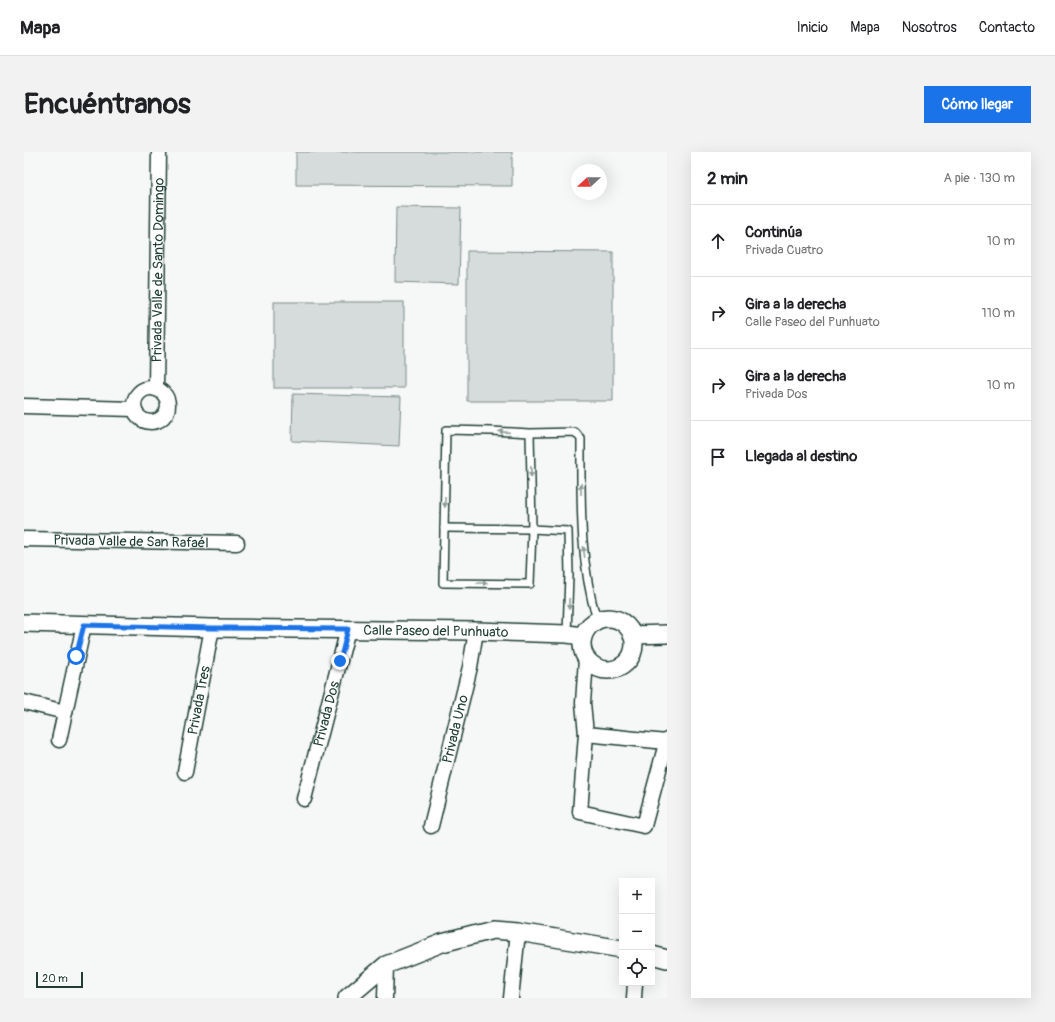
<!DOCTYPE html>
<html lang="es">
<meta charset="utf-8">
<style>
body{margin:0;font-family:Pangolin,sans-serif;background:#f2f2f2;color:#202124}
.controls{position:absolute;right:12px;bottom:12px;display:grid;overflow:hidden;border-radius:0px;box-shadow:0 4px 16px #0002}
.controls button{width:36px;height:36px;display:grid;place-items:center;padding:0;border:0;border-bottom:1px solid #e0e0e0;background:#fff;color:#202124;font:20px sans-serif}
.compass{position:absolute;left:547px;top:12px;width:36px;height:36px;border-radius:50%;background:#fff;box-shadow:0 4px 16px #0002;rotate:249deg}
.scale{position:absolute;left:12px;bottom:10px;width:47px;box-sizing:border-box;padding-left:4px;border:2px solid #1f3d34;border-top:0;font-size:11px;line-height:14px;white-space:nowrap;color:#1f3d34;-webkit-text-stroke:3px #fff;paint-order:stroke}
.stop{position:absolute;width:12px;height:12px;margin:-9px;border:3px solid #1a73e8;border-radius:50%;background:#fff}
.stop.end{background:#1a73e8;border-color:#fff;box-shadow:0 1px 4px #0008}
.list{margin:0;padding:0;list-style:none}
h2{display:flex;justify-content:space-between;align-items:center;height:52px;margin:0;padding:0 16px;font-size:17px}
h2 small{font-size:13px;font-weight:400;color:#757577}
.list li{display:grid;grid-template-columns:26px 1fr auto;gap:12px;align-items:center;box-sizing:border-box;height:72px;padding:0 16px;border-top:1px solid #e0e0e0}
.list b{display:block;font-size:15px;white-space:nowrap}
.list p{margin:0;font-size:13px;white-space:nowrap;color:#757577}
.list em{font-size:13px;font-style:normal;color:#757577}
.icon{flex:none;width:22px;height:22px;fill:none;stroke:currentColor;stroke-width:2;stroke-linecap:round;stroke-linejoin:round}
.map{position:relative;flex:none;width:643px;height:846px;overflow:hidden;border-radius:0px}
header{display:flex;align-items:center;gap:24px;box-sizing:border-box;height:56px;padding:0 20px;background:#fff;border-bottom:1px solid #e0e0e0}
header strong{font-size:19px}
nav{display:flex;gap:22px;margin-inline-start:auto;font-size:14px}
.intro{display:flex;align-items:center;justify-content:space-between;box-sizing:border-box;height:96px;padding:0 24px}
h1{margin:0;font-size:28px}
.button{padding:10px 18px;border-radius:0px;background:#1a73e8;color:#fff;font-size:14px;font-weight:700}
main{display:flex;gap:24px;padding:0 24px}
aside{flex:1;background:#fff;border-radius:0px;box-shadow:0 4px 16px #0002}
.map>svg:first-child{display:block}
.green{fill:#d6dcdb;stroke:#7a8c88}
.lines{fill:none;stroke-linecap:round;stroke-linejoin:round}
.service-casing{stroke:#1f3d34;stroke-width:10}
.minor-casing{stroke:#1f3d34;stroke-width:17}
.tertiary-casing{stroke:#1f3d34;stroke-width:20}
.service{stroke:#fff;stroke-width:7}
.minor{stroke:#fff;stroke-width:14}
.tertiary{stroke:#fff;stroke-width:17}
.oneway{fill:#8f9e9a}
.route{stroke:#1a73e8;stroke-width:5}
.labels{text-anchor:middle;stroke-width:3;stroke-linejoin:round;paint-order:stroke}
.street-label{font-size:14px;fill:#1f3d34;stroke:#fff}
</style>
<header>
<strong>Mapa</strong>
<nav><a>Inicio</a><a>Mapa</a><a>Nosotros</a><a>Contacto</a></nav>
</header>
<div class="intro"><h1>Encuéntranos</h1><a class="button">Cómo llegar</a></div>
<main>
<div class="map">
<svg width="643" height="846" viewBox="0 0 643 846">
<rect width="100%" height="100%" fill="#f6f7f7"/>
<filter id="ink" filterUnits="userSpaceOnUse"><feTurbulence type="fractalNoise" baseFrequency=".025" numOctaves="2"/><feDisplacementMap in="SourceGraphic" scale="8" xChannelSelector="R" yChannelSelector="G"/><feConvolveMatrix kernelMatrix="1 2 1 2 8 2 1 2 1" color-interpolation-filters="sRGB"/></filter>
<g filter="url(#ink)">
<!-- green -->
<g class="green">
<polygon points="272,0 488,0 488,34 272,33"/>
<polygon points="372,55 437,56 435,132 371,130"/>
<polygon points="443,99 589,100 589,249 443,249"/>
<rect x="250" y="150" width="130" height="86"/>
<polygon points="269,242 377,245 375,294 268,289"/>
</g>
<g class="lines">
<defs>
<g id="service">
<path d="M506,281l2,96 -2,55 -87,-1 3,-153 45,1 39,2 45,-1 6,7c0,61 -2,122 16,181"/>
<polyline points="420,376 508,377 544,379 545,423 543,482"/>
</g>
<g id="minor">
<circle cx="127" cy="253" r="17"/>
<path id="s1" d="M132,237l3,-237"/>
<polyline points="0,254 110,257"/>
<path id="s2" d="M0,387l213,4"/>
<polyline points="562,507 559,551 562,582 556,660 620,674 643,588"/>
<polyline points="0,550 41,560"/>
<polyline points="562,582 642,590"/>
<polyline points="35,588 60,473"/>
<path id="s3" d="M161,620l27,-144"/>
<path id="s4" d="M280,647l44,-170"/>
<path id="s5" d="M407,674l39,-159 6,-36"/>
<polyline points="361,846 362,813"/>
<polyline points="487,846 494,780"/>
<polyline points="610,846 611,831"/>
</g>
<g id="tertiary">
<circle cx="584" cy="492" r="26"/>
<path id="s6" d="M0,471l188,5 264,3 91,3 16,2"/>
<polyline points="608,483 643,482"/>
<polyline points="628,803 643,807"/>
<polyline points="323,846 362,813 418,791 469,778 494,780 598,797"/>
</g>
</defs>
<!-- service casing -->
<use href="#service" class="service-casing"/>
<!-- minor casing -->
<use href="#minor" class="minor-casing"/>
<!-- tertiary casing -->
<use href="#tertiary" class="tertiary-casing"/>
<!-- service -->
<use href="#service" class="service"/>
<!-- minor -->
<use href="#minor" class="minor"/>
<!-- tertiary -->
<use href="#tertiary" class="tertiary"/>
</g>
<!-- one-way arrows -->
<defs><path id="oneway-solid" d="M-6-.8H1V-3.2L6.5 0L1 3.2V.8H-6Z"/></defs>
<g class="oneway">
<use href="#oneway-solid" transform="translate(480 280) rotate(-176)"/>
<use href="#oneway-solid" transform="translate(507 320) rotate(89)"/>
<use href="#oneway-solid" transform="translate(557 337) rotate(-90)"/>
<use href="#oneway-solid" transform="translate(421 350) rotate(91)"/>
<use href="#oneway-solid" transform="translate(560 400) rotate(-97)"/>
<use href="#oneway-solid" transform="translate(458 431)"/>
<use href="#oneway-solid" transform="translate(545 452) rotate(91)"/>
</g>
</g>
<g class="lines" filter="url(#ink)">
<!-- route -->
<polyline class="route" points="52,504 60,473 188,476 324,477 316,509"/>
</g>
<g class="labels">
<!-- street labels -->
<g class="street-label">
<text dy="5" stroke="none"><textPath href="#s1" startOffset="119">Privada Valle de Santo Domingo</textPath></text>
<text dy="5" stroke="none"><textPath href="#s2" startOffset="107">Privada Valle de San Rafaél</textPath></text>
<text dy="5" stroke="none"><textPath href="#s6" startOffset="412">Calle Paseo del Punhuato</textPath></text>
<text dy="5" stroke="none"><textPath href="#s3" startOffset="73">Privada Tres</textPath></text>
<text dy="5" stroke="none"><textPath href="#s4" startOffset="88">Privada Dos</textPath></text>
<text dy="5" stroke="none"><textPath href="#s5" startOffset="100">Privada Uno</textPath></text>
</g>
</g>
</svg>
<div class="controls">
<button>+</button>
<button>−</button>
<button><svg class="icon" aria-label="locate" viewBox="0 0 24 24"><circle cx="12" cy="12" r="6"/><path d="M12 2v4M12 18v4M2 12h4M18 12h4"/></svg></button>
</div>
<svg class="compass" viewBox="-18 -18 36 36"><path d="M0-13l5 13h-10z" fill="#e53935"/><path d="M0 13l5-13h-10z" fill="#757577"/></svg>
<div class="scale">20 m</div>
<div class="stop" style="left:52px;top:504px"></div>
<div class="stop end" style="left:316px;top:509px"></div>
</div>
<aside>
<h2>2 min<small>A pie · 130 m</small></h2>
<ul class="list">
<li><svg class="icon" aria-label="ahead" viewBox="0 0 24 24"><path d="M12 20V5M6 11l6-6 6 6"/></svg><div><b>Continúa</b><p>Privada Cuatro</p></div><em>10 m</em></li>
<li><svg class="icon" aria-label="right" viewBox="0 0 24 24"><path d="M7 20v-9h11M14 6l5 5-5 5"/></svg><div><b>Gira a la derecha</b><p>Calle Paseo del Punhuato</p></div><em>110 m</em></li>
<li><svg class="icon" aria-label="right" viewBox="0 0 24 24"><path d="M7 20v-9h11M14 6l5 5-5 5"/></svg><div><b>Gira a la derecha</b><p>Privada Dos</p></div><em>10 m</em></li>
<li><svg class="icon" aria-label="arrive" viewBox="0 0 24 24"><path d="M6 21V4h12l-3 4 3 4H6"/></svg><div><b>Llegada al destino</b></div></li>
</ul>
</aside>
</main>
